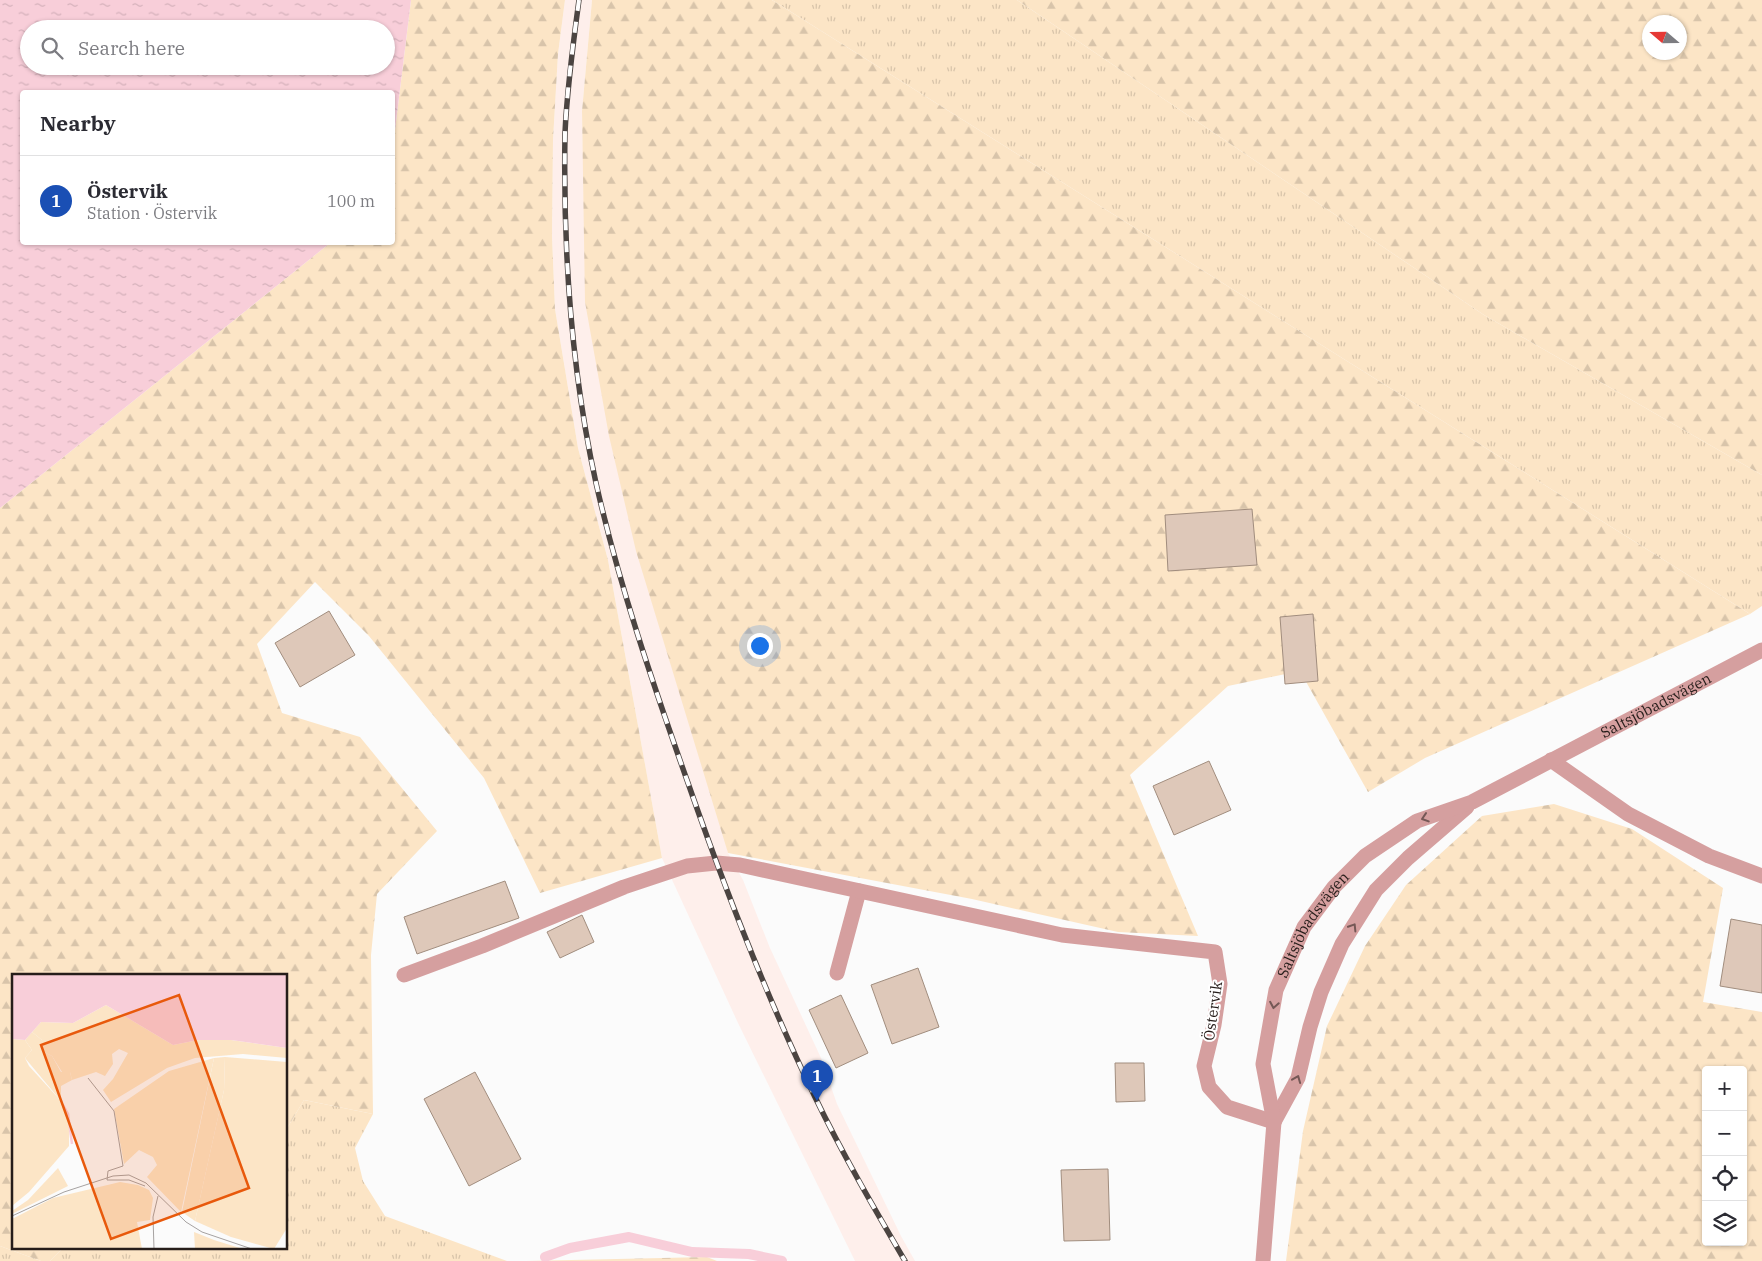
<!DOCTYPE html>
<meta charset="utf-8">
<style>
body{margin:0;font-family:"IBM Plex Serif",serif;background:#f7f7f7;color:#2b2b33}
.controls{position:absolute;right:15px;bottom:15px;display:grid;overflow:hidden;border-radius:5px;box-shadow:0 1px 4px #0004}
.controls button{width:45px;height:45px;display:grid;place-items:center;padding:0;border:0;border-bottom:1px solid #e1e1e2;background:#fff;color:#2b2b33;font:25px sans-serif}
.compass{position:absolute;left:1642px;top:15px;width:45px;height:45px;border-radius:50%;background:#fff;box-shadow:0 1px 4px #0004;rotate:290deg}
.you{position:absolute;left:759px;top:645px;width:18px;height:18px;margin:-12px;border:4px solid #fff;border-radius:50%;background:#1a73e8;box-shadow:0 0 0 8px #1a73e833}
.badge{display:grid;place-items:center;width:32px;height:32px;border-radius:50%;background:#4c8116;color:#fff;font-size:16px;font-weight:700}
.pin{position:absolute;translate:-50% -41px;filter:drop-shadow(0 1px 2px #0008)}
.pin::after{content:'';position:absolute;top:26px;width:18px;height:15px;background:inherit;clip-path:polygon(0 0,100% 0,50% 100%)}
.list{margin:0;padding:0;list-style:none}
h2{display:flex;justify-content:space-between;align-items:center;height:65px;margin:0;padding:0 20px;font-size:21px}
h2 small{font-size:16px;font-weight:400;color:#7c7c81}
.list li{display:grid;grid-template-columns:32px 1fr auto;gap:15px;align-items:center;box-sizing:border-box;height:90px;padding:0 20px;border-top:1px solid #e1e1e2}
.list b{display:block;font-size:19px;white-space:nowrap}
.list p{margin:0;font-size:16px;white-space:nowrap;color:#7c7c81}
.list em{font-size:16px;font-style:normal;color:#7c7c81}
.icon{flex:none;width:28px;height:28px;fill:none;stroke:currentColor;stroke-width:2;stroke-linecap:round;stroke-linejoin:round}
.map{position:relative;flex:none;width:1762px;height:1261px;overflow:hidden}
.search{position:absolute;background:#fff;box-shadow:0 1px 4px #0004;left:20px;top:20px;width:375px;height:55px;display:flex;align-items:center;gap:12px;box-sizing:border-box;padding:0 18px;border-radius:28px;color:#7c7c81;font-size:19px}
.panel{position:absolute;background:#fff;box-shadow:0 1px 4px #0004;left:20px;top:90px;width:375px;height:155px;border-radius:5px}
.map>svg:first-child{display:block}
.built{fill:#feefeb}
.grass{fill:url(#grass-tufts)}
.forest{fill:url(#forest-firs);fill-rule:evenodd}
.water{fill:url(#water-ripples);fill-rule:evenodd}
.lines{fill:none;stroke-linecap:round;stroke-linejoin:round}
.stream{stroke:#f8ced9;stroke-width:10}
.building{fill:#dec8b9;stroke:#a18d7e}
.minor{stroke:#d59f9f;stroke-width:15}
.rail-casing{stroke:#4b4441;stroke-width:5.5}
.rail{stroke:#fff;stroke-width:4;stroke-dasharray:11;stroke-linecap:butt}
.oneway{stroke:#755856}
.labels{text-anchor:middle;stroke-width:4;stroke-linejoin:round;paint-order:stroke}
.street-label{font-size:15px;fill:#261d1a;stroke:#fff}
.inset-river{fill:none;stroke:#f8ced9;stroke-width:2.5}
.inset-road{fill:none;stroke:#a6a2a1;stroke-width:1}
.view{fill:#e8590c;fill-opacity:0.15;stroke:#e8590c;stroke-width:2.5}
.inset-edge{fill:none;stroke:#261d1a;stroke-width:2.5}
</style>
<div class="map">
<svg width="1762" height="1261" viewBox="0 0 1762 1261">
<defs>
<pattern id="grass-tufts" width="24" height="20" patternUnits="userSpaceOnUse" patternTransform="scale(1.25)"><rect width="24" height="20" fill="#fce5c6"/><path d="M3 7l-1-3M5 7V3M7 7l1-3M15 17l-1-3M17 17v-4M19 17l1-3" fill="none" stroke="#d8c4aa"/></pattern>
<pattern id="forest-firs" width="22" height="20" patternUnits="userSpaceOnUse" patternTransform="scale(1.25)"><rect width="22" height="20" fill="#fce5c6"/><path d="M5 1l3.5 6h-7zM16 11l3.5 6h-7z" fill="#d8c4aa"/></pattern>
<pattern id="water-ripples" width="26" height="14" patternUnits="userSpaceOnUse" patternTransform="scale(1.25)"><rect width="26" height="14" fill="#f8ced9"/><path d="M2 4q2-2 4 0t4 0M15 11q2-2 4 0t4 0" fill="none" stroke="#d4b0ba"/></pattern>
</defs>
<rect width="100%" height="100%" fill="#fbfbfb"/>
<!-- built -->
<polygon class="built" points="565,0 592,0 582,111 584,201 728,853 743,880 770,948 821,1058 837,1104 901,1236 915,1261 855,1261 738,1023 662,858 608,560 578,448 555,309 552,236 553,140 558,54"/>
<!-- grass -->
<g class="grass">
<polygon points="772,0 1017,0 1484,315 1762,475 1762,606 1750,614"/>
<polygon points="304,1100 373,1114 355,1148 363,1181 385,1216 507,1261 50,1261 64,1247 286,1247 286,1130"/>
<polygon points="0,1246 41,1261 0,1261"/>
</g>
<!-- forest -->
<g class="forest">
<polygon points="411,0 565,0 558,54 553,140 552,236 555,309 578,448 608,560 662,858 540,893 484,778 369,636 315,582 257,644 282,713 360,737 437,831 377,894 371,955 373,1114 304,1100 286,1130 286,975 14,975 14,1247 64,1247 50,1261 41,1261 0,1246 0,508 330,243 392,242 393,146"/>
<polygon points="592,0 772,0 1750,614 1425,758 1368,792 1300,671 1228,686 1130,775 1198,936 1118,932 972,899 728,853 636,551 609,436 585,302 582,111"/>
<path d="M1017,0h745v475l-278,-160zM1650,22h30v30h-30z"/>
<path d="M1554,804l78,25 91,59 -20,114 59,10v249h-476l17,-130 24,-105 38,-80 41,-61 76,-69zM1706,1070h37v172h-37z"/>
<polygon points="707,1257 717,1261 526,1261"/>
</g>
<!-- water -->
<path class="water" d="M0,0h411l-18,146 -1,-54h-370v150l308,1 -330,265zM29,29h357v37h-357z"/>
<g class="lines">
<!-- stream -->
<polyline class="stream" points="545,1257 570,1248 629,1237 692,1252 749,1254 782,1261"/>
</g>
<!-- building -->
<g class="building">
<polygon points="1252,509 1257,565 1168,571 1165,515"/>
<polygon points="329,611 355,655 300,687 275,643"/>
<polygon points="1313,614 1318,681 1285,684 1280,617"/>
<polygon points="1209,761 1231,810 1174,835 1153,786"/>
<polygon points="505,881 519,918 417,954 404,917"/>
<polygon points="582,915 594,942 560,958 547,932"/>
<polygon points="1731,919 1762,925 1762,993 1720,986"/>
<polygon points="918,968 939,1027 892,1044 871,985"/>
<polygon points="841,995 868,1053 836,1068 809,1010"/>
<polygon points="1115,1063 1144,1063 1145,1101 1116,1102"/>
<polygon points="475,1072 521,1159 469,1186 424,1099"/>
<polygon points="1108,1169 1110,1240 1064,1241 1061,1170"/>
</g>
<g class="lines">
<!-- minor -->
<g class="minor">
<polyline points="1551,760 1628,814 1709,856 1762,876"/>
<polyline points="837,973 859,891"/>
<polyline points="404,975 482,946 624,887 687,866 716,863 740,865 1062,935 1215,952 1220,984 1214,1025 1204,1066 1209,1087 1227,1107 1274,1122"/>
<polyline points="1274,1122 1298,1078 1310,1027 1321,992 1342,944 1376,890 1408,858 1467,807"/>
<path id="s1" d="M1263,1261l11,-139 -11,-58 13,-74 28,-63 30,-40 31,-31 52,-35 55,-19 290,-152"/>
</g>
<defs>
<path id="rail" d="M579,0c-6,44 -12,88 -14,133 -2,116 6,236 31,350 23,102 57,201 92,300 37,106 78,213 127,314 27,56 59,111 90,164"/>
</defs>
<!-- rail casing -->
<use href="#rail" class="rail-casing"/>
<!-- rail -->
<use href="#rail" class="rail"/>
</g>
<!-- one-way arrows -->
<defs><path id="oneway-chevron" d="M-2-3.5L2.5 0L-2 3.5" fill="none" stroke-width="1.6" stroke-linecap="round" stroke-linejoin="round" transform="scale(1.25)"/></defs>
<g class="oneway">
<use href="#oneway-chevron" transform="translate(1425 818) rotate(162)"/>
<use href="#oneway-chevron" transform="translate(1353 927) rotate(-58)"/>
<use href="#oneway-chevron" transform="translate(1274 1005) rotate(100)"/>
<use href="#oneway-chevron" transform="translate(1297 1079) rotate(-68)"/>
</g>
<g class="labels">
<!-- street labels -->
<g class="street-label">
<text dy="5" stroke="none"><textPath href="#s1" startOffset="765">Saltsjöbadsvägen</textPath></text>
<text dy="5" stroke="none"><textPath href="#s1" startOffset="349">Saltsjöbadsvägen</textPath></text>
<text transform="translate(1213 1011) rotate(-82)" y="5">Östervik</text>
</g>
</g>
<!-- overview -->
<g transform="translate(12 974)">
<rect width="275" height="275" fill="#fbfbfb"/>
<path d="M20,58l10,8v11l10,5 9,16h9l2,8 -11,6v15l-36,-43 7,-8 -7,-10zM213,83l-1,33 -29,131 -13,-9 32,-154z" fill="#fce5c6"/>
<path d="M94,31l67,40 25,-5h33l56,8v10l-44,-4 -48,4 -28,10 -56,34 -8,-12 10,-11 15,-26 -9,-4 -7,5 1,10 -8,12 -9,-4 -24,8 -2,-8h-8l-10,-16 -10,-5v-11l-10,-8 9,-10 32,1zM0,65l13,1 7,10 -7,8 4,8 32,35 8,22v23l-40,46 -17,14zM213,83l62,5v166l-13,21 -43,-12 -36,-16 29,-131zM202,84l-33,154 -34,-35 10,-12 -4,-8 -14,-7 -15,14 -10,-55 55,-38zM46,194l10,18 -56,28v-3l16,-11zM108,208l18,3 11,5 4,8 -3,22 -13,2 5,27h-130v-30l41,-21zM182,258l20,8 29,9h-48z" fill="#fce5c6"/>
<path d="M0,0h275v74l-56,-8h-33l-25,5 -67,-40 -33,18 -32,-1 -16,18 -13,-1z" fill="#f8ced9"/>
<path class="inset-river" d="M51,131l5,9 4,30"/>
<path class="inset-road" d="M76,104l26,33 9,55 -15,5 -1,9M95,206h22l16,6M0,242l52,-24 49,-16 16,-1 17,8 40,39 16,10 50,17M142,275l-1,-32 5,-21"/>
<path class="view" d="M167,21l70,193 -138,51 -70,-194z"/>
<rect width="275" height="275" class="inset-edge"/>
</g>
</svg>
<div class="controls">
<button>+</button>
<button>−</button>
<button><svg class="icon" aria-label="locate" viewBox="0 0 24 24"><circle cx="12" cy="12" r="6"/><path d="M12 2v4M12 18v4M2 12h4M18 12h4"/></svg></button>
<button><svg class="icon" aria-label="layers" viewBox="0 0 24 24"><path d="M12 4l9 5-9 5-9-5zM3 14l9 5 9-5"/></svg></button>
</div>
<svg class="compass" viewBox="-18 -18 36 36"><path d="M0-13l5 13h-10z" fill="#e53935"/><path d="M0 13l5-13h-10z" fill="#7c7c81"/></svg>
<div class="you"></div>
<div class="pin badge" style="left:817px;top:1101px;background:#1a4fb4">1</div>
<div class="search"><svg class="icon" aria-label="search" viewBox="0 0 24 24"><circle cx="10" cy="10" r="6"/><path d="M15 15l6 6"/></svg>Search here</div>
<section class="panel">
<h2>Nearby<small></small></h2>
<ul class="list">
<li><span class="badge" style="background:#1a4fb4">1</span><div><b>Östervik</b><p>Station · Östervik</p></div><em>100 m</em></li>
</ul>
</section>
</div>
